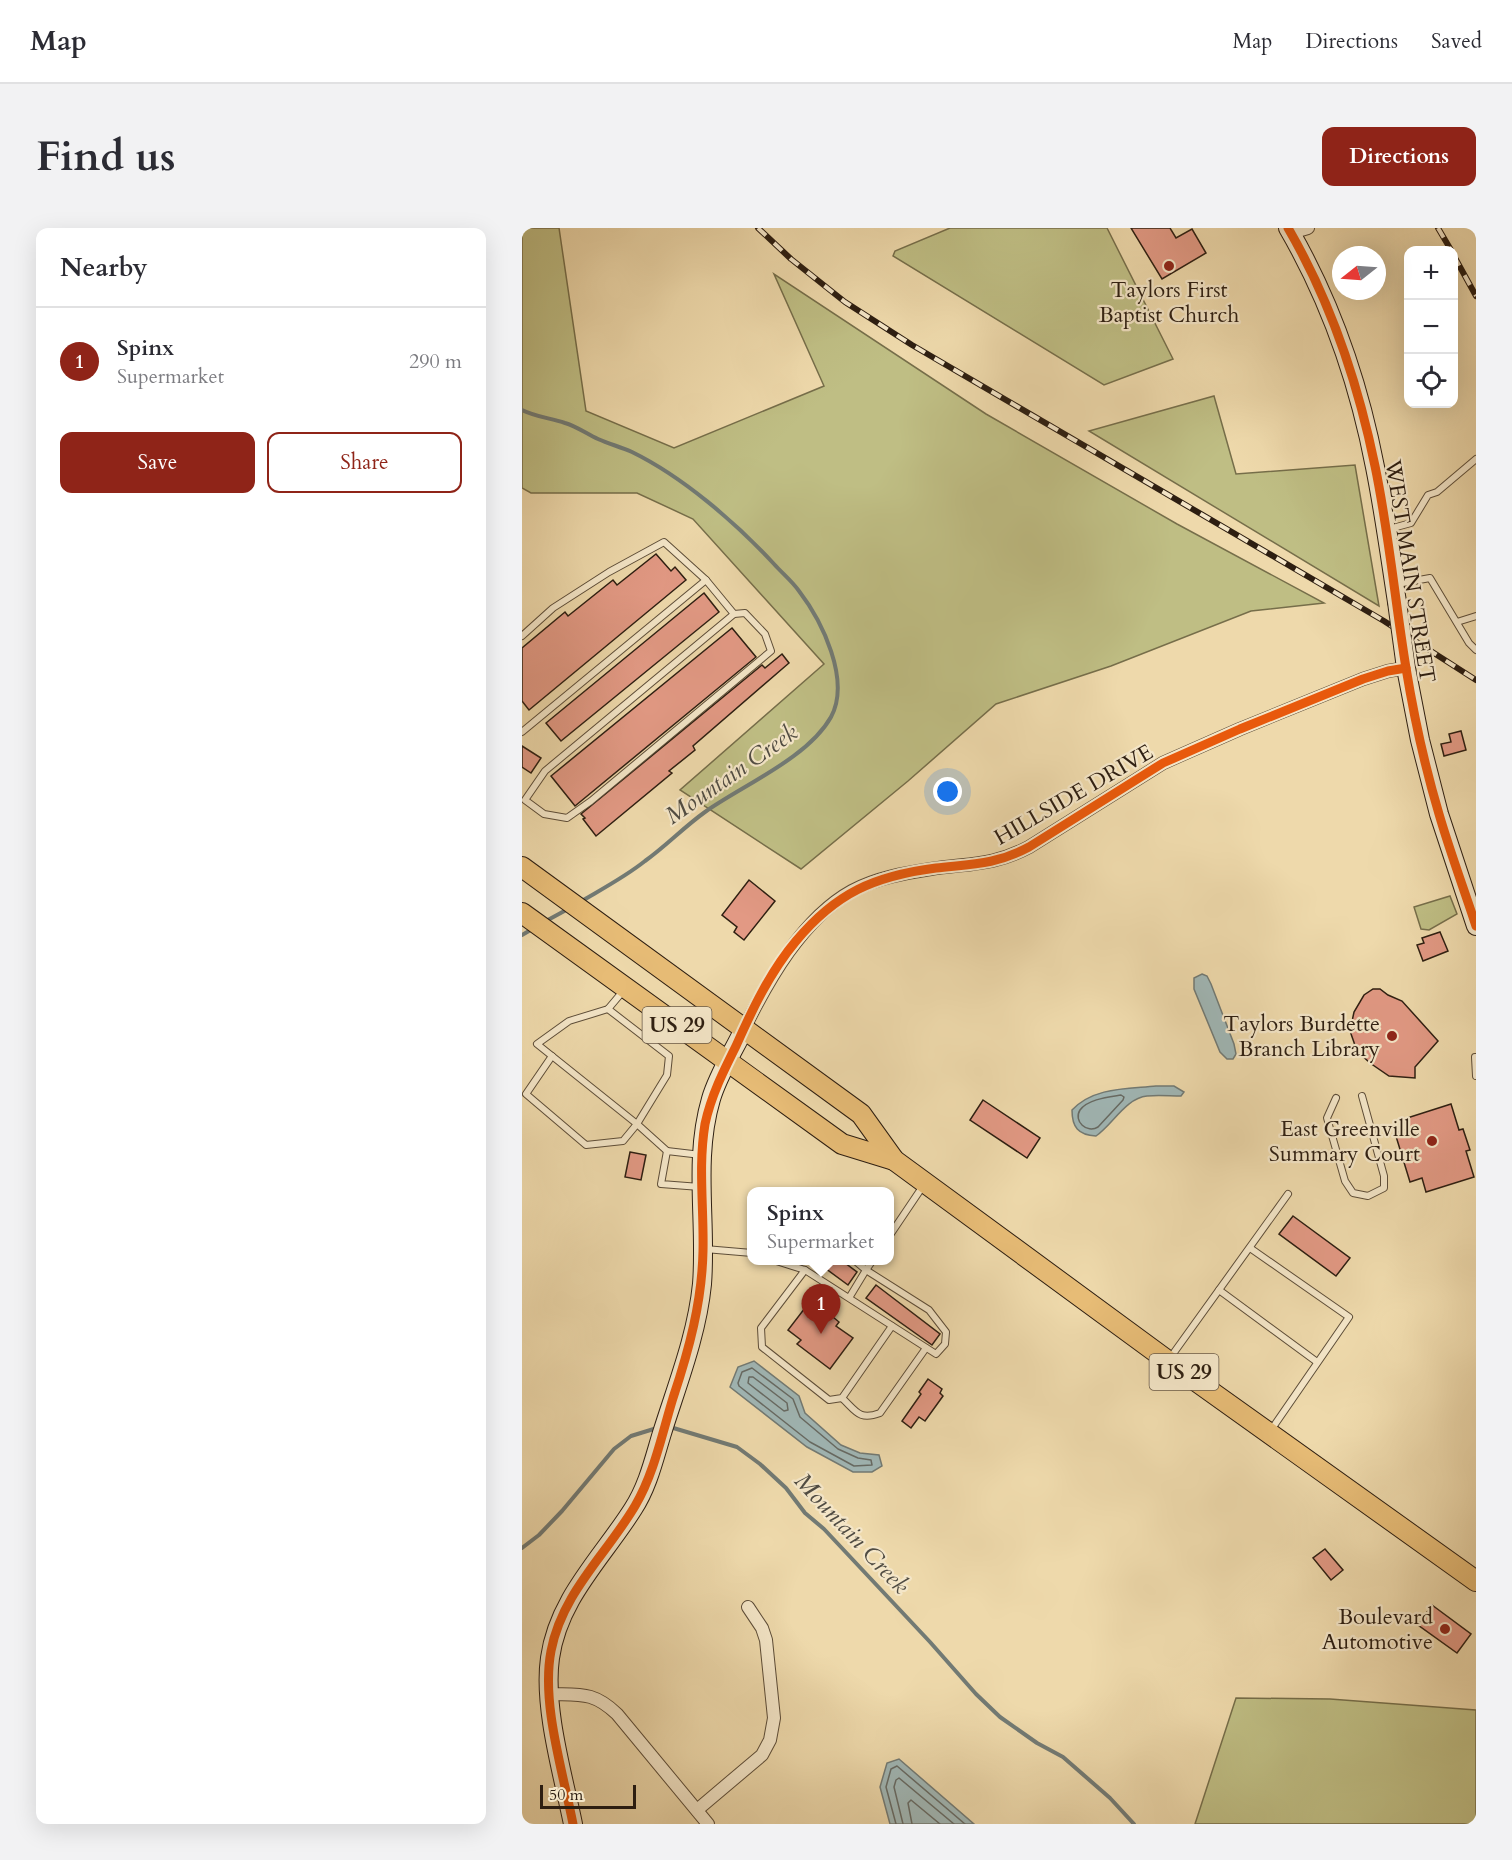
<!DOCTYPE html>
<meta charset="utf-8">
<style>
body{margin:0;font-family:Cardo,serif;background:#f2f2f3;color:#2b2b33}
.controls{position:absolute;right:18px;top:18px;display:grid;overflow:hidden;border-radius:12px;box-shadow:0 6px 24px #0002}
.controls button{width:54px;height:54px;display:grid;place-items:center;padding:0;border:0;border-bottom:2px solid #e1e1e2;background:#fff;color:#2b2b33;font:30px sans-serif}
.compass{position:absolute;left:810px;top:18px;width:54px;height:54px;border-radius:50%;background:#fff;box-shadow:0 6px 24px #0002;rotate:253deg}
.scale{position:absolute;left:18px;bottom:15px;width:96px;box-sizing:border-box;padding-left:6px;border:3px solid #2d1e11;border-top:0;font-size:16px;line-height:21px;white-space:nowrap;color:#2d1e11;-webkit-text-stroke:4px #f4e6c8;paint-order:stroke}
.you{position:absolute;left:426px;top:564px;width:21px;height:21px;margin:-15px;border:4px solid #fff;border-radius:50%;background:#1a73e8;box-shadow:0 0 0 9px #1a73e833}
.badge{display:grid;place-items:center;width:39px;height:39px;border-radius:50%;background:#8f2418;color:#fff;font-size:20px;font-weight:700}
.pin{position:absolute;translate:-50% -50px;filter:drop-shadow(0 2px 3px #0008)}
.pin::after{content:'';position:absolute;top:32px;width:21px;height:18px;background:inherit;clip-path:polygon(0 0,100% 0,50% 100%)}
.popup{position:absolute;left:225px;top:959px;width:147px;height:78px;box-sizing:border-box;display:grid;place-content:center;border-radius:12px;background:#fff;filter:drop-shadow(0 2px 4px #0005);font-size:20px;white-space:nowrap;color:#7c7c81}
.popup b{font-size:22px;color:#2b2b33}
.popup::after{content:'';position:absolute;left:50%;top:100%;margin-left:-12px;border:12px solid transparent;border-top-color:#fff}
.list{margin:0;padding:0;list-style:none}
h2{display:flex;justify-content:space-between;align-items:center;height:78px;margin:0;padding:0 24px;font-size:26px}
h2 small{font-size:20px;font-weight:400;color:#7c7c81}
.list li{display:grid;grid-template-columns:39px 1fr auto;gap:18px;align-items:center;box-sizing:border-box;height:108px;padding:0 24px;border-top:2px solid #e1e1e2}
.list b{display:block;font-size:22px;white-space:nowrap}
.list p{margin:0;font-size:20px;white-space:nowrap;color:#7c7c81}
.list em{font-size:20px;font-style:normal;color:#7c7c81}
.actions{display:flex;gap:12px;padding:18px 24px}
.actions a{flex:1;padding:14px 0;border:2px solid #8f2418;border-radius:12px;text-align:center;font-size:21px;color:#8f2418}
.actions .main{background:#8f2418;color:#fff}
.icon{flex:none;width:33px;height:33px;fill:none;stroke:currentColor;stroke-width:2;stroke-linecap:round;stroke-linejoin:round}
.map{position:relative;flex:none;width:954px;height:1596px;overflow:hidden;border-radius:12px}
header{display:flex;align-items:center;gap:36px;box-sizing:border-box;height:84px;padding:0 30px;background:#fff;border-bottom:2px solid #e1e1e2}
header strong{font-size:28px}
nav{display:flex;gap:33px;margin-inline-start:auto;font-size:21px}
.intro{display:flex;align-items:center;justify-content:space-between;box-sizing:border-box;height:144px;padding:0 36px}
h1{margin:0;font-size:42px}
.button{padding:15px 27px;border-radius:12px;background:#8f2418;color:#fff;font-size:21px;font-weight:700}
main{display:flex;gap:36px;padding:0 36px}
aside{flex:1;background:#fff;border-radius:12px;box-shadow:0 6px 24px #0002}
.map>svg:first-child{display:block}
.green{fill:#bfbe84;stroke:#766e4a;stroke-width:1.5}
.water{fill:#a0b7b6;stroke:#727a74;stroke-width:1.5}
.lines{fill:none;stroke-linecap:round;stroke-linejoin:round}
.shore{stroke:#666a64;stroke-width:1.5}
.stream{stroke:#727a74;stroke-width:4}
.building{fill:#e29984;stroke:#2d1e11;stroke-width:1.5}
.lane-casing{stroke:#5d4d38;stroke-width:8}
.street-casing{stroke:#5d4d38;stroke-width:14}
.secondary-casing{stroke:#2d1e11;stroke-width:20}
.primary-casing{stroke:#2d1e11;stroke-width:22}
.lane{stroke:#f4e6c8;stroke-width:6}
.street{stroke:#f4e6c8;stroke-width:12}
.secondary{stroke:#f4e6c8;stroke-width:18}
.primary{stroke:#e7bc76;stroke-width:20}
.rail-casing{stroke:#2d1e11;stroke-width:6}
.rail{stroke:#f4e6c8;stroke-width:4;stroke-dasharray:11;stroke-linecap:butt}
.secondary-bridge-casing{stroke:#2d1e11;stroke-width:20;stroke-linecap:butt}
.secondary-bridge{stroke:#f4e6c8;stroke-width:18}
.cycleway-casing{stroke:#f4e6c8;stroke-width:13}
.cycleway{stroke:#e8590c;stroke-width:9}
.poi-dot{fill:#8f2418;stroke:#f4e6c8;stroke-width:2}
.labels{text-anchor:middle;stroke-width:4.5;stroke-linejoin:round;paint-order:stroke}
.shield{fill:#f4e6c8;stroke:#695a48;stroke-width:1.5}
.shield-label{font-size:21px;font-weight:bold;fill:#2d1e11}
.poi-label{font-size:22px;fill:#2d1e11;stroke:#f4e6c8;text-anchor:end}
.street-label{font-size:22px;fill:#2d1e11;stroke:#f4e6c8}
.water-label{font-size:24px;font-style:italic;fill:#504c43;stroke:#f4e6c8}
</style>
<header>
<strong>Map</strong>
<nav><a>Map</a><a>Directions</a><a>Saved</a></nav>
</header>
<div class="intro"><h1>Find us</h1><a class="button">Directions</a></div>
<main>
<aside>
<h2>Nearby<small></small></h2>
<ul class="list">
<li><span class="badge">1</span><div><b>Spinx</b><p>Supermarket</p></div><em>290 m</em></li>
</ul>
<div class="actions"><a class="main">Save</a><a>Share</a></div>
</aside>
<div class="map">
<svg width="954" height="1596" viewBox="0 0 954 1596">
<rect width="100%" height="100%" fill="#eed9ab"/>
<filter id="stains"><feTurbulence type="fractalNoise" baseFrequency=".00333" numOctaves="4"/><feColorMatrix values="0 0 0 0 .2 0 0 0 0 .09 0 0 0 0 .02 0 0 0 .5 -.17"/></filter>
<radialGradient id="worn" r=".72"><stop offset=".6" stop-color="#630" stop-opacity="0"/><stop offset="1" stop-color="#630" stop-opacity=".3"/></radialGradient>
<!-- green -->
<g class="green">
<polygon points="0,0 37,0 64,183 152,220 302,158 252,46 464,186 655,296 802,375 729,383 589,438 474,476 386,553 279,641 158,562 302,436 171,291 115,265 9,265 0,260"/>
<polygon points="428,0 585,0 651,131 582,157 371,28 373,23"/>
<polygon points="692,168 714,246 833,237 857,378 567,203"/>
<polygon points="928,668 935,686 907,702 899,701 892,679"/>
<polygon points="714,1470 808,1471 954,1482 954,1596 673,1596"/>
</g>
<!-- water -->
<g class="water">
<polygon points="680,746 685,748 689,756 712,816 714,826 711,831 705,831 698,824 672,761 672,750"/>
<path d="M634,858h18l10,6 -3,4c-11,0 -23,-1 -34,0 -21,2 -34,28 -51,40 -18,-1 -24,-9 -24,-26 22,-23 55,-21 84,-24z"/>
<polygon points="232,1133 277,1168 283,1185 319,1217 338,1225 357,1227 360,1238 350,1244 331,1244 285,1219 208,1159 216,1139"/>
<polygon points="377,1531 452,1596 368,1596 358,1559 365,1535"/>
</g>
<g class="lines">
<!-- shore -->
<g class="shore">
<path d="M599,867l3,2 -1,3 -25,27c-11,7 -25,-6 -18,-17 8,-11 29,-13 41,-15z"/>
<polygon points="230,1140 271,1171 278,1189 316,1221 336,1230 349,1232 350,1237 332,1238 288,1214 217,1158 216,1155 220,1144"/>
<polygon points="227,1149 231,1149 265,1175 266,1182 262,1183 226,1155"/>
<polyline points="374,1596 364,1559 369,1541 375,1538 443,1596"/>
<polyline points="381,1596 372,1559 374,1552 377,1550 432,1596"/>
<polyline points="390,1596 386,1575 389,1572 418,1596"/>
</g>
<!-- stream -->
<g class="stream">
<path d="M0,182c14,7 28,8 43,13 11,3 22,11 33,16 11,5 23,8 34,13 51,25 103,70 142,112 8,9 18,17 25,27 23,30 52,89 32,126 -23,41 -88,68 -126,95 -21,15 -39,34 -60,49 -20,16 -43,28 -65,41"/>
<polyline points="24,693 46,681"/>
<polyline points="0,707 12,700"/>
<polyline points="148,1199 215,1219 238,1236 264,1260 283,1285 302,1301 408,1414 454,1466 478,1489 515,1515 541,1529 588,1570 612,1596"/>
<polyline points="0,1320 17,1307 40,1283 92,1221 109,1208 135,1200"/>
</g>
</g>
<!-- building -->
<g class="building">
<polygon points="609,0 648,0 654,10 670,1 684,25 640,51"/>
<polygon points="134,326 149,343 153,339 164,352 7,482 0,473 0,420 43,384 46,388 91,352 95,357"/>
<polygon points="182,365 197,384 39,513 24,495"/>
<polygon points="210,400 234,429 53,578 29,548"/>
<polygon points="260,426 267,435 171,518 173,522 147,543 150,545 74,608 61,591 63,590 59,586 240,437 243,440"/>
<polygon points="939,503 944,522 922,528 919,516 929,514 927,506"/>
<polygon points="0,518 19,530 9,545 0,539"/>
<polygon points="227,652 253,673 222,712 212,704 215,699 200,687"/>
<polygon points="918,704 926,723 901,733 895,717 902,715 900,710"/>
<polygon points="851,761 858,761 866,767 880,773 916,813 893,839 893,850 867,848 848,835 835,823 828,803 832,784 842,767"/>
<polygon points="461,872 518,910 505,930 448,892"/>
<polygon points="929,876 937,902 941,901 948,922 944,923 952,949 904,964 900,950 888,954 873,905 885,901 882,891"/>
<polygon points="108,924 124,927 119,952 103,949"/>
<polygon points="771,988 828,1030 814,1048 757,1006"/>
<polygon points="292,1032 319,1032 335,1044 326,1057"/>
<polygon points="354,1057 418,1106 410,1117 344,1070"/>
<polygon points="286,1076 302,1088 305,1084 317,1094 314,1098 331,1110 308,1141 275,1116 279,1112 266,1102"/>
<polygon points="406,1151 420,1161 418,1165 421,1168 403,1193 397,1189 389,1200 380,1193 399,1166 397,1164"/>
<polygon points="803,1321 821,1342 809,1352 791,1330"/>
<polygon points="910,1377 949,1406 935,1425 896,1397"/>
</g>
<g class="lines">
<defs>
<g id="lane">
<polyline points="867,301 889,295 906,267 915,264 954,231"/>
<polyline points="875,356 908,350 947,415 954,422"/>
<polygon points="223,385 243,406 249,423 69,573 45,590 22,586 3,572 23,543 212,386"/>
<polyline points="935,394 954,388"/>
<polyline points="0,408 31,380 87,344 142,314 184,352"/>
<polyline points="0,504 184,352 212,386"/>
<polyline points="102,762 86,781 47,793 15,816 115,896 145,923"/>
<polyline points="30,828 4,866 64,917 101,913 115,896 145,847 147,828 86,781"/>
<polyline points="953,829 954,848"/>
<polyline points="814,870 805,890 823,953 831,965 846,968 862,960 862,948 840,868"/>
<polyline points="178,959 139,956 145,923 179,927"/>
<polyline points="368,1007 401,958"/>
<polyline points="728,1020 827,1089 749,1202"/>
<polyline points="183,1021 230,1025"/>
<polyline points="251,1032 283,1042 414,1126 423,1116 424,1104 407,1082 344,1042 327,1070"/>
<polyline points="332,1032 344,1042 351,1032"/>
<polyline points="283,1042 239,1100 240,1119 307,1172 320,1170 370,1098"/>
<polyline points="697,1062 795,1134"/>
<polyline points="648,1130 766,966"/>
<path d="M320,1170c14,13 17,23 38,15l46,-65"/>
</g>
<g id="street">
<polyline points="769,5 786,0"/>
<path d="M222,801c24,-49 59,-111 108,-138 24,-13 53,-18 79,-22 38,-6 62,-3 98,-22l134,-84 77,-34 123,-50 25,-8 18,-3"/>
<path d="M27,1466c31,1 44,-3 68,20l91,110"/>
<polyline points="175,1582 240,1527 248,1512 252,1490 244,1412 240,1400 226,1379"/>
</g>
<g id="secondary">
<path d="M766,0c43,74 71,156 87,239 9,45 15,90 22,135"/>
<polyline points="884,440 898,512 917,586 954,698"/>
<path d="M51,1596c-10,-49 -30,-117 -23,-166 8,-59 52,-100 83,-149 15,-23 21,-50 29,-76 15,-48 35,-98 40,-149 5,-62 -9,-124 9,-185 7,-24 22,-47 33,-70"/>
</g>
<g id="primary">
<polyline points="0,639 339,886 372,932 646,1133 954,1353"/>
<polyline points="0,685 320,916 372,932"/>
</g>
</defs>
<!-- lane casing -->
<use href="#lane" class="lane-casing"/>
<!-- street casing -->
<use href="#street" class="street-casing"/>
<!-- secondary casing -->
<use href="#secondary" class="secondary-casing"/>
<!-- primary casing -->
<use href="#primary" class="primary-casing"/>
<!-- lane -->
<use href="#lane" class="lane"/>
<!-- street -->
<use href="#street" class="street"/>
<!-- secondary -->
<use href="#secondary" class="secondary"/>
<!-- primary -->
<use href="#primary" class="primary"/>
<defs>
<g id="rail">
<polyline points="236,0 269,31 323,74 390,117 862,393 954,452"/>
<polyline points="916,0 929,22"/>
<polyline points="932,28 954,68"/>
</g>
</defs>
<!-- rail casing -->
<use href="#rail" class="rail-casing"/>
<!-- rail -->
<use href="#rail" class="rail"/>
<defs>
<polyline id="secondary-bridge" points="875,374 884,440"/>
</defs>
<!-- secondary-bridge casing -->
<use href="#secondary-bridge" class="secondary-bridge-casing"/>
<!-- secondary-bridge -->
<use href="#secondary-bridge" class="secondary-bridge"/>
<defs>
<g id="cycleway">
<path d="M766,0c43,74 70,155 87,238 14,67 20,135 31,202 8,49 19,99 33,146 11,38 25,75 37,112"/>
<path d="M51,1596c-10,-52 -32,-121 -22,-173 11,-58 55,-96 84,-145 19,-32 27,-72 38,-108 16,-48 29,-96 30,-147 1,-43 -5,-84 2,-127 6,-28 18,-52 31,-78 16,-36 34,-74 60,-105 40,-48 78,-65 140,-73 36,-4 59,-3 93,-21l134,-84 77,-34 123,-50 25,-8 18,-3"/>
</g>
</defs>
<!-- cycleway casing -->
<use href="#cycleway" class="cycleway-casing"/>
<!-- cycleway -->
<use href="#cycleway" class="cycleway"/>
</g>
<!-- markers -->
<g class="poi-dot">
<circle cx="647" cy="38" r="6"/>
<circle cx="870" cy="808" r="6"/>
<circle cx="910" cy="913" r="6"/>
<circle cx="923" cy="1401" r="6"/>
</g>
<g class="labels">
<!-- shield labels -->
<g class="shield">
<rect x="120.5" y="779" width="69" height="36" rx="4.5"/>
<rect x="627.5" y="1126" width="69" height="36" rx="4.5"/>
</g>
<g class="shield-label">
<text x="155" y="804">US 29</text>
<text x="662" y="1151">US 29</text>
</g>
<!-- poi labels -->
<g class="poi-label">
<text x="647" y="69" text-anchor="middle">Taylors First<tspan x="647" dy="25">Baptist Church</tspan></text>
<text x="858" y="803">Taylors Burdette<tspan x="858" dy="25">Branch Library</tspan></text>
<text x="898" y="908">East Greenville<tspan x="898" dy="25">Summary Court</tspan></text>
<text x="911" y="1396">Boulevard<tspan x="911" dy="25">Automotive</tspan></text>
</g>
<!-- street labels -->
<g class="street-label">
<text transform="translate(889 343) rotate(81)" y="8">WEST MAIN STREET</text>
<text transform="translate(551 566) rotate(-30)" y="8">HILLSIDE DRIVE</text>
</g>
<!-- water labels -->
<g class="water-label">
<text transform="translate(209 546) rotate(-35)" y="8">Mountain Creek</text>
<text transform="translate(330 1305) rotate(47)" y="8">Mountain Creek</text>
</g>
</g>
<rect width="100%" height="100%" filter="url(#stains)"/>
<rect width="100%" height="100%" fill="url(#worn)"/>
</svg>
<div class="controls">
<button>+</button>
<button>−</button>
<button><svg class="icon" aria-label="locate" viewBox="0 0 24 24"><circle cx="12" cy="12" r="6"/><path d="M12 2v4M12 18v4M2 12h4M18 12h4"/></svg></button>
</div>
<svg class="compass" viewBox="-18 -18 36 36"><path d="M0-13l5 13h-10z" fill="#e53935"/><path d="M0 13l5-13h-10z" fill="#7c7c81"/></svg>
<div class="scale">50 m</div>
<div class="you"></div>
<div class="pin badge" style="left:299px;top:1106px">1</div>
<div class="popup"><b>Spinx</b>Supermarket</div>
</div>
</main>
